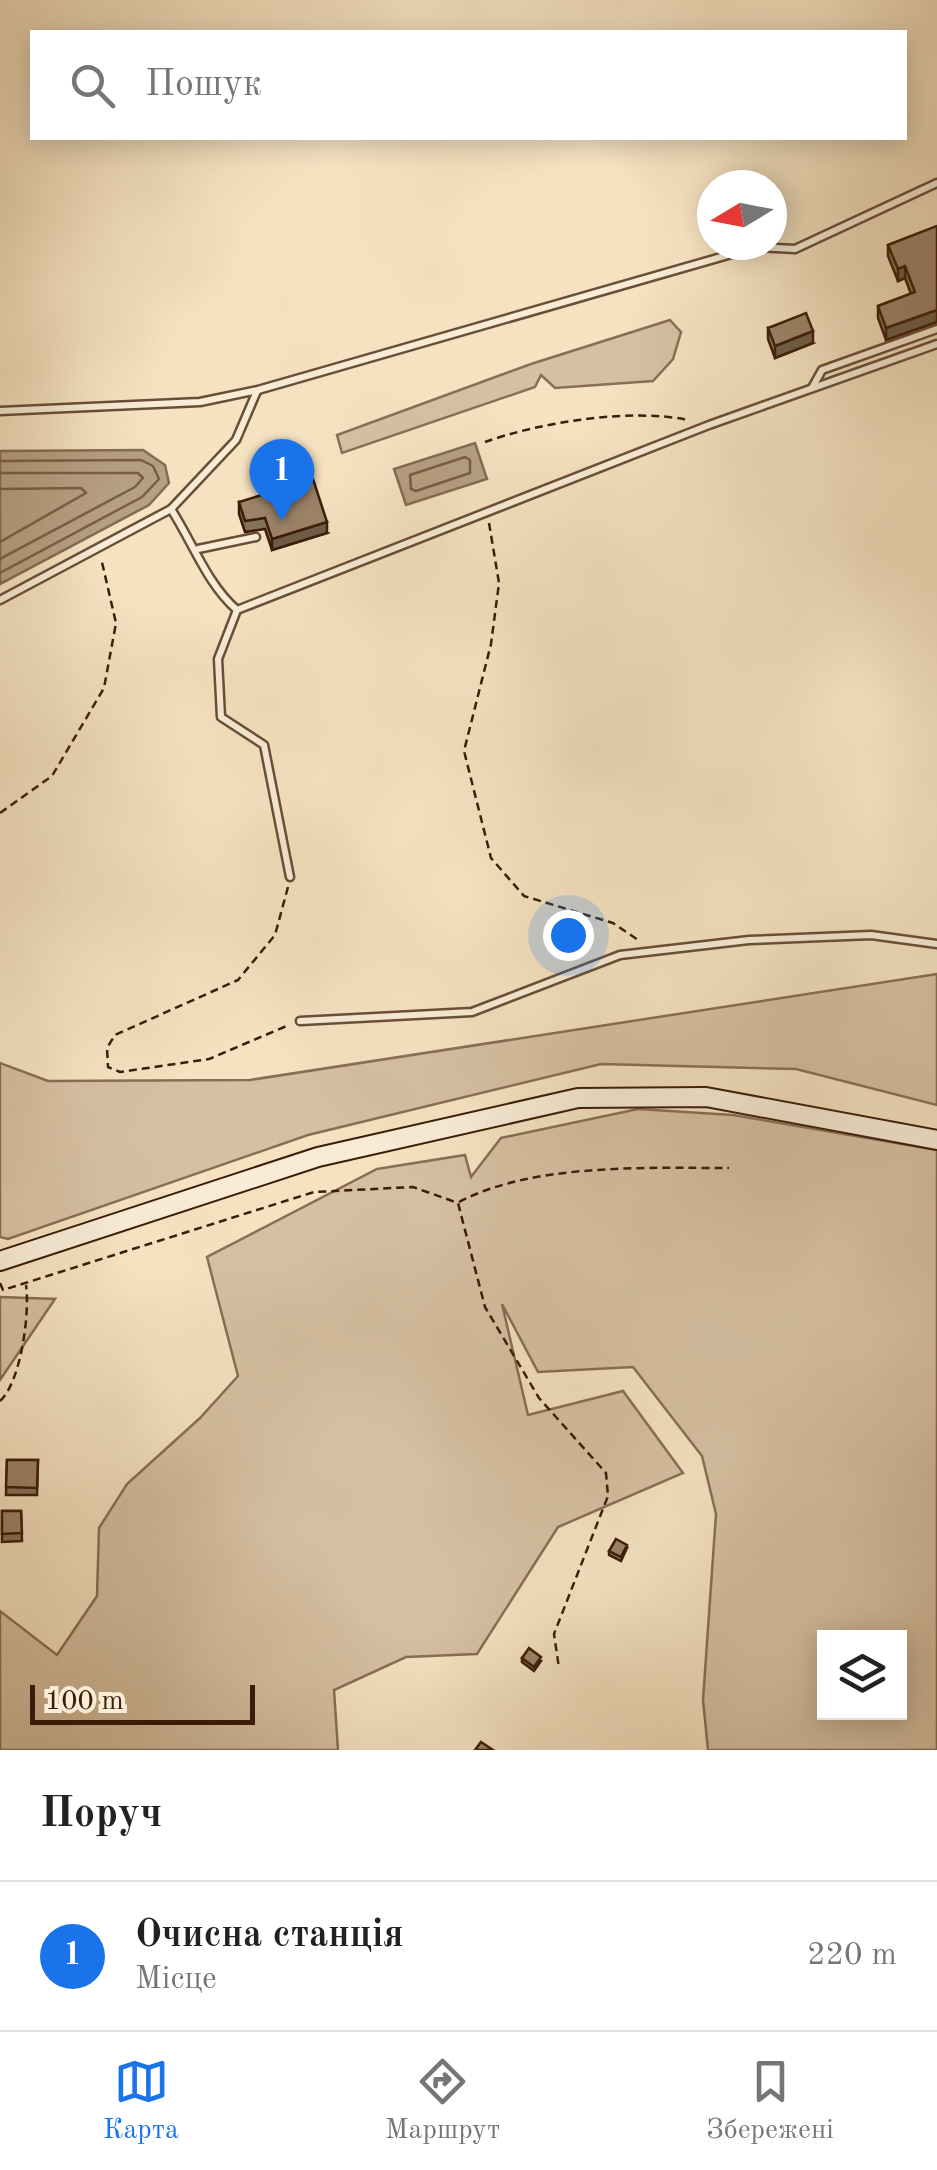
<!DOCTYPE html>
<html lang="uk">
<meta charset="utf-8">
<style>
body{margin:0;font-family:"Old Standard TT",serif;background:#f6f6f6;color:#222}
.controls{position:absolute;right:30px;bottom:30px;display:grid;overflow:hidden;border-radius:0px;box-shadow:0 5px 25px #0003}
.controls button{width:90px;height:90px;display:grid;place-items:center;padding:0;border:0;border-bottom:2px solid #e0e0e0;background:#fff;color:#222;font:50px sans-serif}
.compass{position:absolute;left:697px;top:170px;width:90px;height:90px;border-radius:50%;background:#fff;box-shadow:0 5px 25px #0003;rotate:260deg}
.scale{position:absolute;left:30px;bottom:25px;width:225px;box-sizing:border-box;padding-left:10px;border:5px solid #3c1c08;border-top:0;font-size:28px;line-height:35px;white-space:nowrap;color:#3c1c08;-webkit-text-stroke:8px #f8ecd7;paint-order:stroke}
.you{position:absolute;left:568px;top:935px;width:35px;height:35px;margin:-25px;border:8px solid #fff;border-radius:50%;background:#1a73e8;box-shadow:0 0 0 15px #1a73e833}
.badge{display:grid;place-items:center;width:65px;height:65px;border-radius:50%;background:#1a73e8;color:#fff;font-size:32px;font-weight:700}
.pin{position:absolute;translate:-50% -82px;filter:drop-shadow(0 2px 5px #0008)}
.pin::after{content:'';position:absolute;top:52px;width:35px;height:30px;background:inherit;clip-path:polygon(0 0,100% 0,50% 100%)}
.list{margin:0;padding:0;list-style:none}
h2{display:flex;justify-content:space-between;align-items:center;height:130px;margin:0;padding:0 40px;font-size:42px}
h2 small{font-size:32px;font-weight:400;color:#767676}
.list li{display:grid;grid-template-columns:65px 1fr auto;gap:30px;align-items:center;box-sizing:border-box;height:150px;padding:0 40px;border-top:2px solid #e0e0e0}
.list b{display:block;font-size:38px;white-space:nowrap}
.list p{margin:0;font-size:32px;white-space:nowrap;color:#767676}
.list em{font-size:32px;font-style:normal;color:#767676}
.icon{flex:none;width:55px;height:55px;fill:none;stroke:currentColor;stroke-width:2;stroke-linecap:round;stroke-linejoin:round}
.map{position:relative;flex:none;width:937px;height:1750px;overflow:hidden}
.search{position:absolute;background:#fff;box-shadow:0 5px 25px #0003;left:30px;right:30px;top:30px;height:110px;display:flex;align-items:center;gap:25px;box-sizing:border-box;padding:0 35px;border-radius:0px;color:#767676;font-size:38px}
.sheet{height:280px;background:#fff}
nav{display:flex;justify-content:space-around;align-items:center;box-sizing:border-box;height:140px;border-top:2px solid #e0e0e0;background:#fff;font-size:28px;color:#767676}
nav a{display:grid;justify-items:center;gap:5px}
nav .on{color:#1a73e8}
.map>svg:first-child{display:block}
.green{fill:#d6c0a2;stroke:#896e55;stroke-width:2.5;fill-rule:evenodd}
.water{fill:#b69f82;stroke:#856b51;stroke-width:2.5}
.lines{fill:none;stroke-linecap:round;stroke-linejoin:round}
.shore{stroke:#795e45;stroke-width:2.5}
.lane-casing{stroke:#6a4e36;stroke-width:11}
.secondary-casing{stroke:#3c1c08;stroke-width:22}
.path{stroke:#3c1c08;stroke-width:2.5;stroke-dasharray:8 5;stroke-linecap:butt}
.lane{stroke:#f8ecd7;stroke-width:6}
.secondary{stroke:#f8ecd7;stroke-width:18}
.wall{fill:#867159;stroke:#3c1c08;stroke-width:2.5}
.shaded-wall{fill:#6d5c49;stroke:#3c1c08;stroke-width:2.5}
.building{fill:#9c8368;stroke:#3c1c08;stroke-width:2.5}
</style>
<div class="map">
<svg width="937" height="1750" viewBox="0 0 937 1750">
<rect width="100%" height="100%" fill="#f5e2c1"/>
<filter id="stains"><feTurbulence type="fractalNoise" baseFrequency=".002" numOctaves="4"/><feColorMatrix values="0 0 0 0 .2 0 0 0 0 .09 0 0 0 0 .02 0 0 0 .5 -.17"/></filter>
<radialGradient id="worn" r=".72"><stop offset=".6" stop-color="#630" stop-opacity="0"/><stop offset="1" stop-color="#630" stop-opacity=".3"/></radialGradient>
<!-- green -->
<g class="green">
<polygon points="670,320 681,332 673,359 653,381 555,388 541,375 535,387 342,453 337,435 531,364"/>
<polygon points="937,974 937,1105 796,1069 601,1064 308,1135 8,1239 0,1237 0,1063 48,1081 250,1080"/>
<path d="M638,1109l95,6 204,35v600h-229l-5,-50 13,-186 -14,-58 -69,-89 -95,5 -36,-68 26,111 95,-24 60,82 -125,54 -81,127 -71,3 -72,33 4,60h-338v-139l57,44 40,-59 2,-68 28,-44 73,-66 38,-42 -31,-119 170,-88 88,-14 6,22 30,-39zM824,1638h76v74h-76z"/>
<polygon points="0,1297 55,1299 0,1380"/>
</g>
<!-- water -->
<g class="water">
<polygon points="475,443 487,479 406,505 394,469"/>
<polygon points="143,450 165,465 169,483 149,505 0,584 0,451"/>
</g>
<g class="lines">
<!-- shore -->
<g class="shore">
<polygon points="465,457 470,460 470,473 416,491 411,489 410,475"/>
<polyline points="0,461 141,460 153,466 159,479 142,497 0,573"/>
<polyline points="0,473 138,473 143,478 135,487 0,559"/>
<polyline points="0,489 81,488 86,493 0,542"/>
</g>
<defs>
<g id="lane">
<polyline points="812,388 822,370 937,329"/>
<polyline points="0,411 200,402 258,390 756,247 795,249 937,183"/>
<path d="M171,509c22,34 36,75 66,101"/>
<polyline points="198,549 256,537"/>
<polyline points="0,600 171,509 236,440 257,391"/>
<polyline points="290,877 264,745 221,717 218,659 237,610 709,425 937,344"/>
<polyline points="300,1021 472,1012 620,955 749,940 871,935 937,944"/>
</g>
<polyline id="secondary" points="0,1261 318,1157 578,1098 706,1097 937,1140"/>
</defs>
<!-- lane casing -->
<use href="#lane" class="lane-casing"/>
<!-- secondary casing -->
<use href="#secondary" class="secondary-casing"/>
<!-- path -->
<g class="path">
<path d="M485,442c56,-20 146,-34 203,-22"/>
<polyline points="489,523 499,583 491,644 464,751 491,858 524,896 613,923 638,940"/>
<polyline points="0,813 52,776 104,688 116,623 101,558"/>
<polyline points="288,887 275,935 238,980 115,1035 107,1048 108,1067 120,1072 209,1059 289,1025"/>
<path d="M459,1202c74,-39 187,-34 270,-34"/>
<polyline points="0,1283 3,1290 314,1192 413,1187 458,1203 485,1307 539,1398 606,1473 608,1496 554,1634 559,1668"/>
<path d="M0,1401c21,-19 30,-88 26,-116"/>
</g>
<!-- lane -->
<use href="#lane" class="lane"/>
<!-- secondary -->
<use href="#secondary" class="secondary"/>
</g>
<!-- wall -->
<g class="wall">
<polygon points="937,226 937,322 886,340 878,318 878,306 911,294 905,278 898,281 888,256 888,245"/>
<polygon points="768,328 813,343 775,358 768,339"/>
<polygon points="239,502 327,533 272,550 265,529 245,532 239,514"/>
<polygon points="7,1460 38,1460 37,1495 6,1495"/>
<polygon points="2,1511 21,1511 22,1541 2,1542"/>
<polygon points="627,1548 621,1561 609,1555 609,1551"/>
<polygon points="522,1658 541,1661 534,1671 522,1662"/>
</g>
<!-- shaded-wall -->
<g class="shaded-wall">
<polygon points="905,266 905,278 898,281 898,269"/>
<polygon points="937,310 937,322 886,340 886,328"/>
<polygon points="813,331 813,343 775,358 775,346"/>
<polygon points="327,522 327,533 272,550 272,539"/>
</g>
<!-- building -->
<g class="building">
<polygon points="937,226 937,310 886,328 878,306 915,292 905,266 898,269 888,245"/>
<polygon points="806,313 813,331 775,346 768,328"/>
<polygon points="313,479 327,522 272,539 265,518 245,521 239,502"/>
<polygon points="7,1460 38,1460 37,1488 6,1487"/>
<polygon points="2,1511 21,1511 22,1533 2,1534"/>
<polygon points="616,1539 627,1545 621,1557 609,1551"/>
<polygon points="529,1648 541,1657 534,1667 522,1658"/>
<polygon points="481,1742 493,1750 475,1750"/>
</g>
<rect width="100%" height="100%" filter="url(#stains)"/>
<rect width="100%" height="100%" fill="url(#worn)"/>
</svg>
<div class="controls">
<button><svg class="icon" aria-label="layers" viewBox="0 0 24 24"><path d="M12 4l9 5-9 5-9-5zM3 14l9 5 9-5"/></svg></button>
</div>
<svg class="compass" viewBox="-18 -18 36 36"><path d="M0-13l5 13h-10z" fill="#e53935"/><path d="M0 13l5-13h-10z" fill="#767676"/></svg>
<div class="scale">100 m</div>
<div class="you"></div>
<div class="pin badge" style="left:282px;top:521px">1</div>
<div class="search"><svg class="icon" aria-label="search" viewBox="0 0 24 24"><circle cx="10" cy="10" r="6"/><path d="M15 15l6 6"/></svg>Пошук</div>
</div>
<section class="sheet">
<h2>Поруч<small></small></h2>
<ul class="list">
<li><span class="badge">1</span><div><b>Очисна станція</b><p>Місце</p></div><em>220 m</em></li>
</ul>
</section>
<nav>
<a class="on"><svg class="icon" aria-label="map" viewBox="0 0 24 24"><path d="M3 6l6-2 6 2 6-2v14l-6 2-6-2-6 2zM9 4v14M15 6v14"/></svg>Карта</a>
<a><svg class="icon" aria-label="directions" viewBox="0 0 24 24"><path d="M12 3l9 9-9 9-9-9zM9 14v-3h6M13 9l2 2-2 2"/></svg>Маршрут</a>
<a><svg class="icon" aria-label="saved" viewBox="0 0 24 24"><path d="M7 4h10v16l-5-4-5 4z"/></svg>Збережені</a>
</nav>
